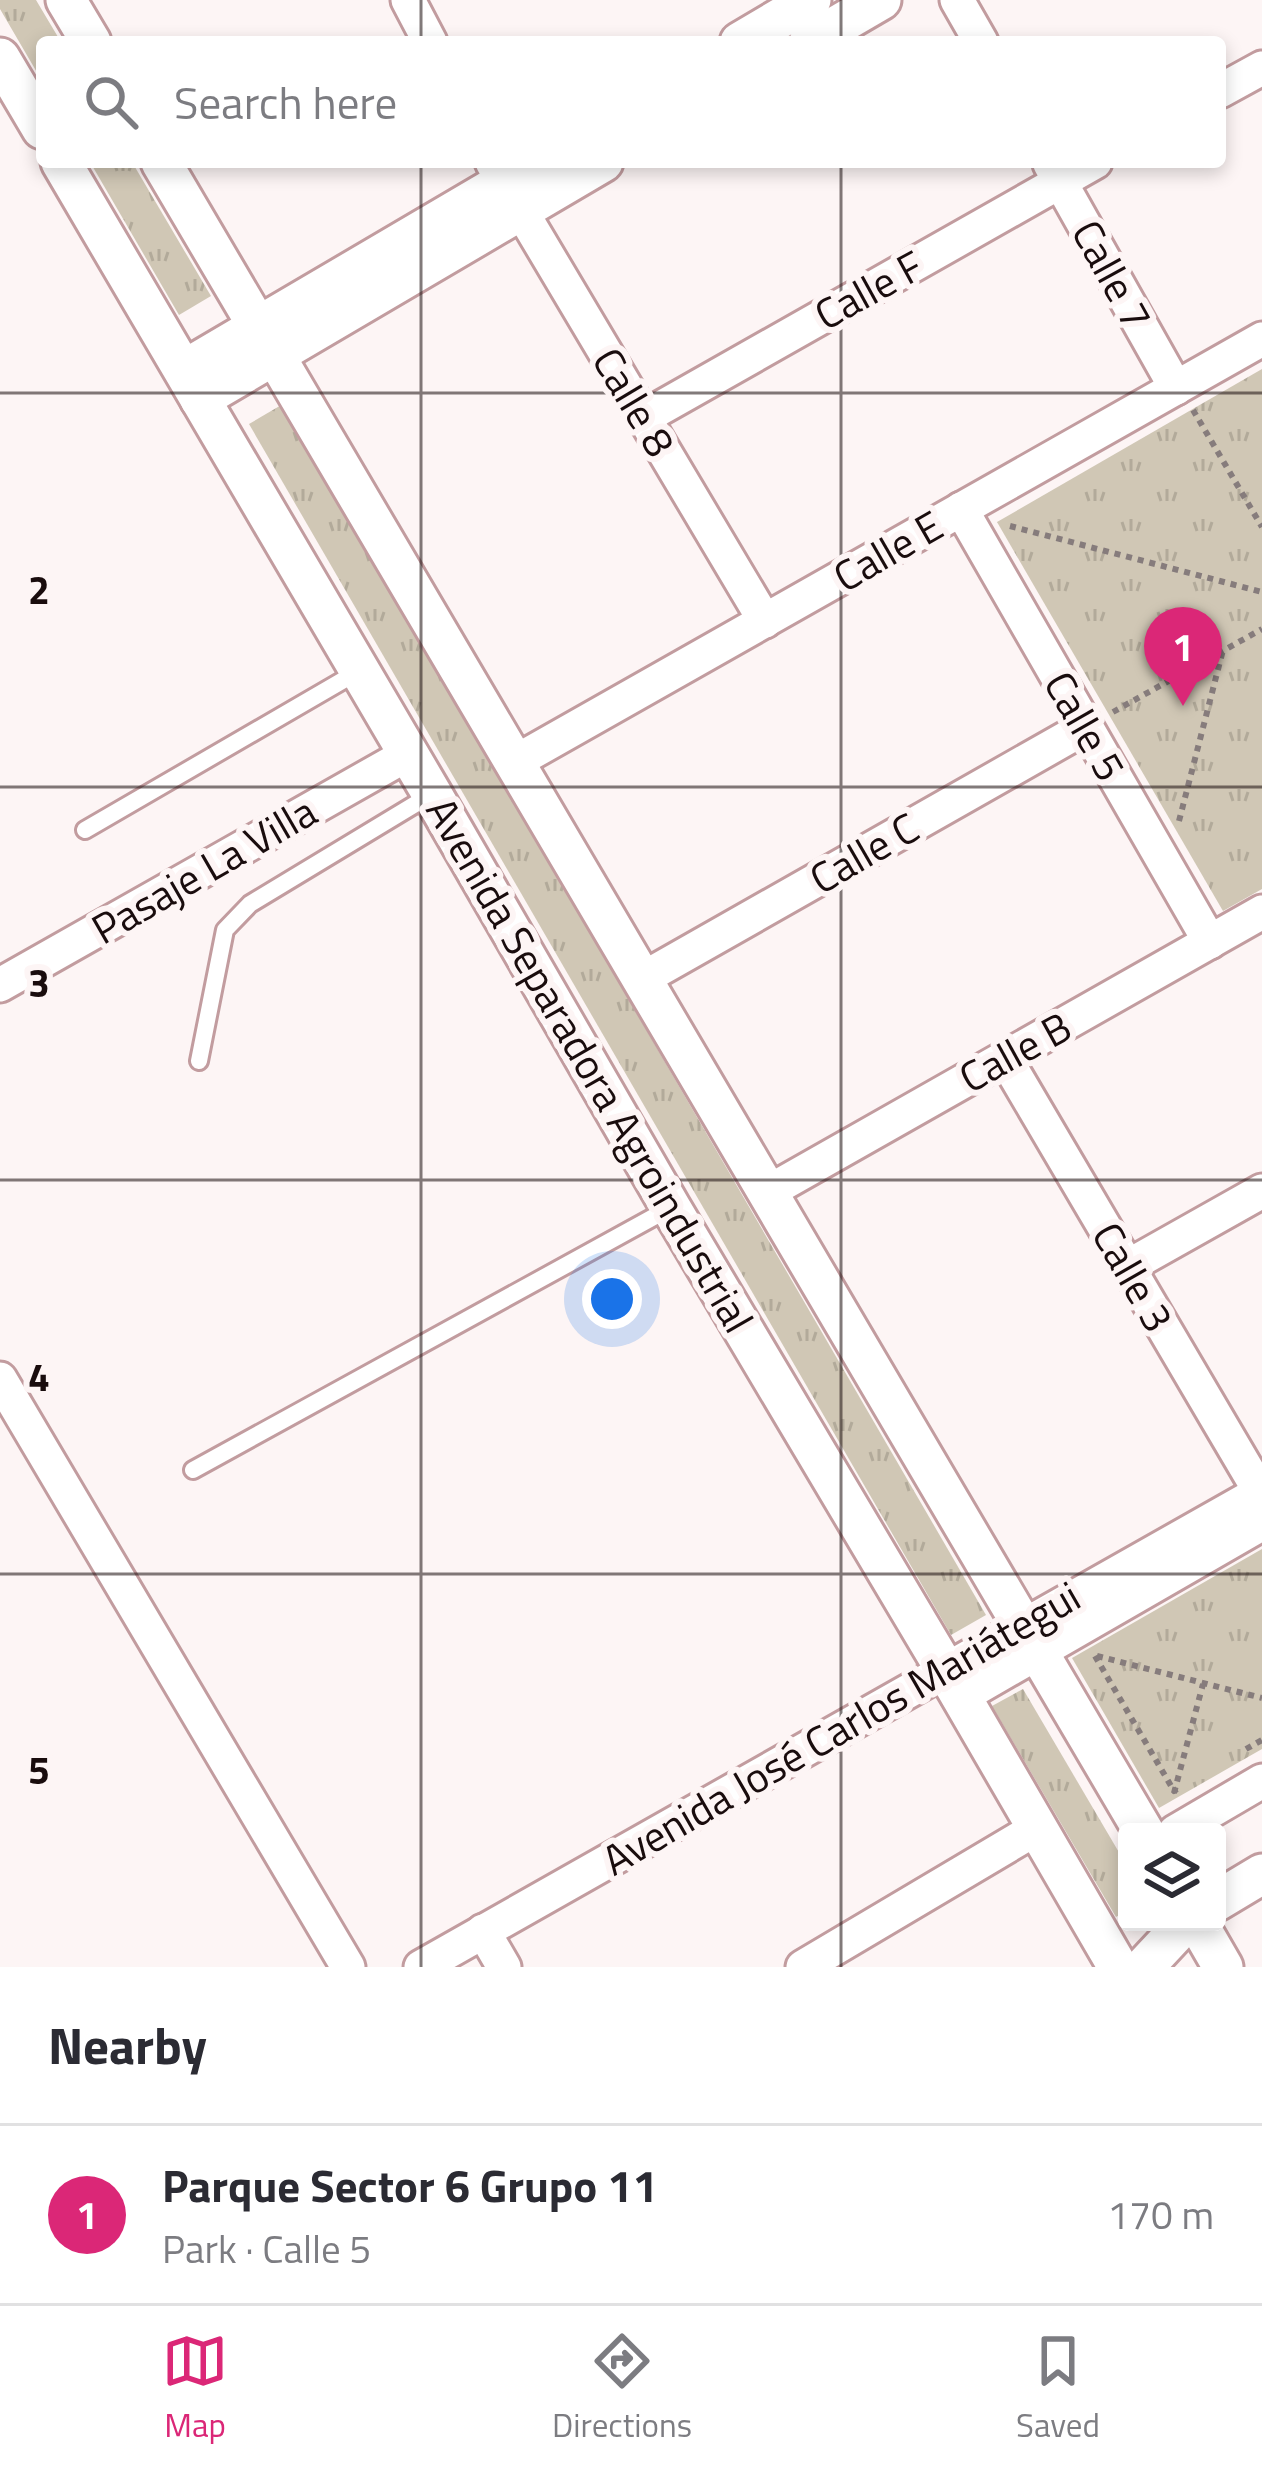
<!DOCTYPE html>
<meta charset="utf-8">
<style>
body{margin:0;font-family:"Titillium Web",sans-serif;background:#f7f7f7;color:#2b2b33}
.controls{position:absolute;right:36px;bottom:36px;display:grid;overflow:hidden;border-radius:12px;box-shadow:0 6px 18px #0003}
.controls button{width:108px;height:108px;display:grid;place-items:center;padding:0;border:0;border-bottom:3px solid #e1e1e2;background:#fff;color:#2b2b33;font:60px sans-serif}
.you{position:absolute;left:612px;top:1299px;width:42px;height:42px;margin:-30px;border:9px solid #fff;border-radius:50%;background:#1a73e8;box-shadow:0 0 0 18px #1a73e833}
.badge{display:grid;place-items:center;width:78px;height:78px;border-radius:50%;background:#db2777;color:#fff;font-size:39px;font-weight:700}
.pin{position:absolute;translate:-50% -99px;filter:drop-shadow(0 3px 6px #0008)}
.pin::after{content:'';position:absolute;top:63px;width:42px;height:36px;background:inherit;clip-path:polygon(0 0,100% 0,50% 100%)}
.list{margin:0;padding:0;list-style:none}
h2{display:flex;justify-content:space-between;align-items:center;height:156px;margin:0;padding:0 48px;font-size:51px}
h2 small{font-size:39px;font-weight:400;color:#7c7c81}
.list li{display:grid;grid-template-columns:78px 1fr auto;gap:36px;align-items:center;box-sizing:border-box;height:180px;padding:0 48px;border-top:3px solid #e1e1e2}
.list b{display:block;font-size:45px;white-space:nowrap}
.list p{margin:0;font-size:39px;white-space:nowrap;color:#7c7c81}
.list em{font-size:39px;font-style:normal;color:#7c7c81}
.icon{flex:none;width:66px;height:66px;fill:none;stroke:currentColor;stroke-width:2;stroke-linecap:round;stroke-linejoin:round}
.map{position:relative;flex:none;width:1262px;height:1967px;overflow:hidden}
.search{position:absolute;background:#fff;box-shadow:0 6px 18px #0003;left:36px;right:36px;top:36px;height:132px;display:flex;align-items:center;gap:30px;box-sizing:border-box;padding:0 42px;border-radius:12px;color:#7c7c81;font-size:45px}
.sheet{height:336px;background:#fff}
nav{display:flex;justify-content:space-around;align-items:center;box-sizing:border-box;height:168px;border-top:3px solid #e1e1e2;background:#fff;font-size:33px;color:#7c7c81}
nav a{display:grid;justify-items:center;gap:6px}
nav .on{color:#db2777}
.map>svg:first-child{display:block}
.grass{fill:url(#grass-tufts)}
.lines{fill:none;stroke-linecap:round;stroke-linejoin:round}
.service-casing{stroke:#c29c9f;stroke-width:22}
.minor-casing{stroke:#c29c9f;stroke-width:39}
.tertiary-casing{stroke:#c29c9f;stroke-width:45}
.path{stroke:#867c7c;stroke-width:6;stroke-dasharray:6 6;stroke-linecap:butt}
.service{stroke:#fff;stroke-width:16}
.minor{stroke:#fff;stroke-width:33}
.tertiary{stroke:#fff;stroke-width:39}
.grid{fill:none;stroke:#190c0d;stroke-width:3;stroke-opacity:0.55}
.labels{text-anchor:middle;stroke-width:12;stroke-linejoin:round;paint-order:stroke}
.street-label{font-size:42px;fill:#190c0d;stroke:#fdf5f5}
.grid-label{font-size:39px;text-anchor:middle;font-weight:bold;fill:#190c0d;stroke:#fdf5f5;stroke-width:12;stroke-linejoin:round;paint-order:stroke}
</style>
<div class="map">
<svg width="1262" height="1967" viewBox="0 0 1262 1967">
<defs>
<pattern id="grass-tufts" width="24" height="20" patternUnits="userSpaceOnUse" patternTransform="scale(3)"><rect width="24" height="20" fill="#d0c7b5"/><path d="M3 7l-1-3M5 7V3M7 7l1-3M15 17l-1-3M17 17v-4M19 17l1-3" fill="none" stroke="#b2aa9a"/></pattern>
</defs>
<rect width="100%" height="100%" fill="#fdf5f5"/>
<!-- grass -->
<g class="grass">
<polygon points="0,0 36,0 61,42 42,42 42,81 0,9"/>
<polygon points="90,162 132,162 211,296 179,315"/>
<polygon points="1262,369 1262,889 1223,911 997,522"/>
<polygon points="283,404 986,1615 951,1635 249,424"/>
<polygon points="1262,1549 1262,1749 1159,1808 1072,1658"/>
<polygon points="1023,1689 1127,1866 1127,1911 1116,1917 992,1706"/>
</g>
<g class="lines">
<defs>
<g id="service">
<polyline points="85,830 359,671"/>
<polyline points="199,1061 225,930 250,904 432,794"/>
<polyline points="193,1470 670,1208"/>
</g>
<g id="minor">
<polyline points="408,0 430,42"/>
<polyline points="957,0 981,42"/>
<polyline points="1220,91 1262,68"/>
<polyline points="492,162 765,621"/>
<polyline points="1050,164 1176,388"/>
<polyline points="643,418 1095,162"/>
<polyline points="961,509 1210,942"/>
<polyline points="515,762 1262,339"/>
<polyline points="642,979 1086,727"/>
<polyline points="0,985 408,754"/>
<polyline points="1005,1058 1262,1495"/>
<polyline points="768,1192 1262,912"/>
<polyline points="1127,1267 1262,1191"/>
<polyline points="0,1379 348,1967"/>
<polyline points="1175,1832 1262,1781"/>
<polyline points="483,1931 504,1967"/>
<polyline points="421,1967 1262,1491"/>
<polyline points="803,1967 1039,1827"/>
</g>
<g id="tertiary">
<polyline points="66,0 91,42"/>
<polyline points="740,42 811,0"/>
<polyline points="809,42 881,0"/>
<polyline points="0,58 42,129"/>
<polyline points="61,162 432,794 671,1208 945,1669 1118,1967"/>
<polyline points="161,162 1144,1832"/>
<polyline points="184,370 538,162"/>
<polyline points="200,399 603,162"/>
<polyline points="960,1694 1262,1520"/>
<polyline points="1217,1901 1262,1874"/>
<polyline points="1197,1922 1223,1967"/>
<polyline points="1144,1967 1186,1922"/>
</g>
</defs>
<!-- service casing -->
<use href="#service" class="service-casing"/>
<!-- minor casing -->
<use href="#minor" class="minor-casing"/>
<!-- tertiary casing -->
<use href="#tertiary" class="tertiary-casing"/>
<!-- path -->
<g class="path">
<polyline points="1193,410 1262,527"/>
<polyline points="1010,526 1262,592"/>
<polyline points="1113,712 1262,629"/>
<polyline points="1179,821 1223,650"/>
<polyline points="1095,1656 1174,1791 1177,1789"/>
<polyline points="1097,1656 1262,1698"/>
<polyline points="1246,1749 1262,1740"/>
<polyline points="1174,1793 1203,1684"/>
</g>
<!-- service -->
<use href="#service" class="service"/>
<!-- minor -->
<use href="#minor" class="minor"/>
<!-- tertiary -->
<use href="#tertiary" class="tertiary"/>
</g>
<!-- grid -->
<path class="grid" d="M421,0v42M841,0v42M421,162v1805M841,162v1805M0,393h1262M0,787h1262M0,1180h1262M0,1574h1262"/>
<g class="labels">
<!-- street labels -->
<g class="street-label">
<text transform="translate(1112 275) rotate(61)" y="15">Calle 7</text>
<text transform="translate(869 290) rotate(-29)" y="15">Calle F</text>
<text transform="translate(634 402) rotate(59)" y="15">Calle 8</text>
<text transform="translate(888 551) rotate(-30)" y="15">Calle E</text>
<text transform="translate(1085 726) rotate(60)" y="15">Calle 5</text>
<text transform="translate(864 853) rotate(-30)" y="15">Calle C</text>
<text transform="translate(204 870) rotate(-30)" y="15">Pasaje La Villa</text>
<text transform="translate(1015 1052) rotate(-29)" y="15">Calle B</text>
<text transform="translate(590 1065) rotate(60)" y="15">Avenida Separadora Agroindustrial</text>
<text transform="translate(1133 1277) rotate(60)" y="15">Calle 3</text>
<text transform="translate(841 1728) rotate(-30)" y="15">Avenida José Carlos Mariátegui</text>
</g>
</g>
<g class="grid-label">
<text x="39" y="604">2</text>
<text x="39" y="997">3</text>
<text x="39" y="1391">4</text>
<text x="39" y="1784">5</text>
</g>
</svg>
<div class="controls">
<button><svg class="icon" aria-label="layers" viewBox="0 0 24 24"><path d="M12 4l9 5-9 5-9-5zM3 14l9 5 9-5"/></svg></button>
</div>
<div class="you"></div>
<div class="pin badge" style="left:1183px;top:706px">1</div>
<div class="search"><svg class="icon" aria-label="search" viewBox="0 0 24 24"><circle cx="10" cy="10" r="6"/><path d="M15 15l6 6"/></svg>Search here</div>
</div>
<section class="sheet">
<h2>Nearby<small></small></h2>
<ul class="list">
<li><span class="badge">1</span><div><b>Parque Sector 6 Grupo 11</b><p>Park · Calle 5</p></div><em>170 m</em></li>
</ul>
</section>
<nav>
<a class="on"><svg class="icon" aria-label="map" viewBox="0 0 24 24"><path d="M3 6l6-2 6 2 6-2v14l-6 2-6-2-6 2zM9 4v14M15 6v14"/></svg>Map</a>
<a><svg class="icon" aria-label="directions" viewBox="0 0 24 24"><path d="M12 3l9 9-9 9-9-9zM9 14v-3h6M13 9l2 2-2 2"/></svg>Directions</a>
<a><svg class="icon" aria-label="saved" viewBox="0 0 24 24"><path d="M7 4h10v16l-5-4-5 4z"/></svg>Saved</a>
</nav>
